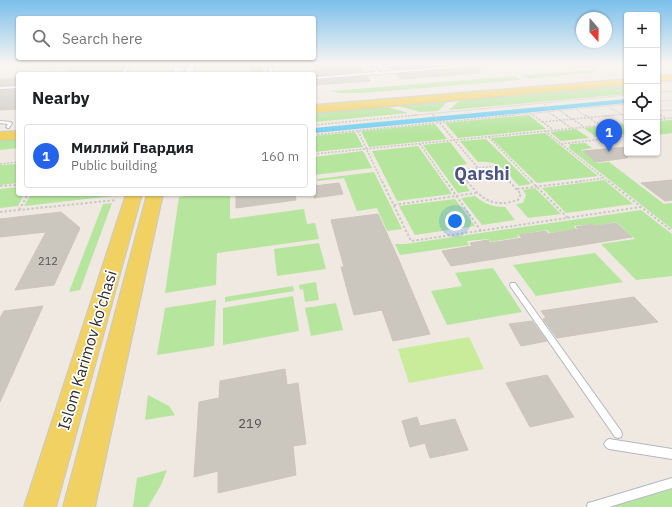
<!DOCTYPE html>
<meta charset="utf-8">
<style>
body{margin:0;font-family:"IBM Plex Sans",sans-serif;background:#f6f6f6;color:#202124}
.controls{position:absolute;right:12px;top:12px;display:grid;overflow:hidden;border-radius:4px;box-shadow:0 1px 3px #0004}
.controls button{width:36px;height:36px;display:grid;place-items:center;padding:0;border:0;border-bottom:1px solid #e0e0e0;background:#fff;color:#202124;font:20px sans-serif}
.compass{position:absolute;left:576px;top:12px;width:36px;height:36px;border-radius:50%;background:#fff;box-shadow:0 1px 3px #0004;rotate:160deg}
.you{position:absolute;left:455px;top:221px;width:14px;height:14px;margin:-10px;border:3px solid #fff;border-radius:50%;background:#1a73e8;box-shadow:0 0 0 6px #1a73e833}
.badge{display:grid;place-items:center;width:26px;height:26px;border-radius:50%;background:#2563eb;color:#fff;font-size:13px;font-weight:700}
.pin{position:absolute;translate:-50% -33px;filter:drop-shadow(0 1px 2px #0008)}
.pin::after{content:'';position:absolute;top:21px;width:14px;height:12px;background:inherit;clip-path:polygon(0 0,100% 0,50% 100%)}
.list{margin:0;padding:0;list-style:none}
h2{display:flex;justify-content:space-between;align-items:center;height:52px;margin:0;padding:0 16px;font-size:17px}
h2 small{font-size:13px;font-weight:400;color:#757577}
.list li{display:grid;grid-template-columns:26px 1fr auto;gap:12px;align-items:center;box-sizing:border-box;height:64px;margin:0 8px 8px;padding:0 8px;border:1px solid #e0e0e0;border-radius:4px}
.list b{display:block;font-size:15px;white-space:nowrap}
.list p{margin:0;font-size:13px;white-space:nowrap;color:#757577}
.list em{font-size:13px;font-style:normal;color:#757577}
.icon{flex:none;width:22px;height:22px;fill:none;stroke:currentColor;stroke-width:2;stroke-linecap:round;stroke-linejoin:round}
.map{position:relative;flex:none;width:672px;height:507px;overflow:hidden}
.search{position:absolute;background:#fff;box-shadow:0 1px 3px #0004;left:16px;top:16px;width:300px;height:44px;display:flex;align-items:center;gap:10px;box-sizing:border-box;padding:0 14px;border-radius:4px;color:#757577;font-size:15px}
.panel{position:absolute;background:#fff;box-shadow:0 1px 3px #0004;left:16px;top:72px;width:300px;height:124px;border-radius:4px}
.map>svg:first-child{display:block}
.green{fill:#b6e59e}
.pitch{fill:#c9ec9a}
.water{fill:#75cff0}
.building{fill:#cbc7bf;stroke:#cbc5ba}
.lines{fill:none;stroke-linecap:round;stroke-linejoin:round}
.service-casing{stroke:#b4b7c1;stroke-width:2}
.secondary-casing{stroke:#b4b7c1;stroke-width:2}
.primary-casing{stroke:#c9c9c9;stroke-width:2}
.path-far2{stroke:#c9c9c9;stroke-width:1;stroke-dasharray:1.5 1;stroke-linecap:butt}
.path-far1{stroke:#c9c9c9;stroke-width:1.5;stroke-dasharray:2 1.5;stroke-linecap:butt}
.path{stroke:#c9c9c9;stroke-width:2;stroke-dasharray:2.5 2;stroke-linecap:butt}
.service{fill:#fff;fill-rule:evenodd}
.secondary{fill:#fff;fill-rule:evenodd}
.primary{fill:#f2d163;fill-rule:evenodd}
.labels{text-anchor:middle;stroke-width:3.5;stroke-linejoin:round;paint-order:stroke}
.number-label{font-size:11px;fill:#555452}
.near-number-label{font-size:13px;fill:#555452}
.near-street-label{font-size:16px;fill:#2e2e2e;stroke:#fff}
.far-town-label{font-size:18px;font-weight:bold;fill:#4d5680;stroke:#fff}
</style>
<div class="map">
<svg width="672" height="507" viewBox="0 0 672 507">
<rect width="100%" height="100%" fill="#efe9e1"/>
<!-- green -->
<g class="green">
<polygon points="593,70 597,72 528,79 522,75"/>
<polygon points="515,76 521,80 361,93 339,93 331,91"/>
<polygon points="627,86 627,94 449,110 460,100"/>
<polygon points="447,102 438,111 420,112 398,106"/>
<polygon points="388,107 408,113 314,122 314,114"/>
<polygon points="529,115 546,129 458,138 445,123"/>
<polygon points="672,120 672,133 657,135 657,121"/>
<polygon points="435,124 447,139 369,147 361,131"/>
<polygon points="627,124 627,134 596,137 584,128"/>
<polygon points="576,129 589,138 561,141 550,132"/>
<polygon points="355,132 363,147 314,152 314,136"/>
<polygon points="545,133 598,176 537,183 491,138"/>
<polygon points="18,139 18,148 0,150 0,141"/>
<path d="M486,139l45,45 -12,2c-14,-15 -19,-26 -41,-24l-18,-21z"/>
<polygon points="450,142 467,164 453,167 470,191 458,193 423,145"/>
<polygon points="585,143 592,148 581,150 597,163 609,162 664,204 672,203 672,229 569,148 570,144"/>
<polygon points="418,146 452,194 397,201 372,151"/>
<polygon points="363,151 372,168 314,175 314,157"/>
<polygon points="18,164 18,183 0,185 0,165"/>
<polygon points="374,172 402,229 387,231 377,208 357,211 344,178 318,181 317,179"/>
<polygon points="604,180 633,204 566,213 542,188"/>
<polygon points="18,187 18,194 24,194 18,206 0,208 0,189"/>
<polygon points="535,188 561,214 528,218 516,204 523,203 526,195 523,190"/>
<polygon points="31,194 113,194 113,196 24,206"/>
<polygon points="201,194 230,194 230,219 304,209 307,224 315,223 319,239 217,253 216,285 165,293 179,197"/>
<path d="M475,196c9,8 18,11 30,11l10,13 -33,5 -21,-27z"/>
<polygon points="455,199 475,226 415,235 399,206"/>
<polygon points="112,203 80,290 69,292 103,204"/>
<polygon points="641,210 672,234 672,276 636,280 601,244 635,239 616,222 595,226 593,224 574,226 576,229 550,233 547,230 517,235 519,237 491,242 488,239 467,241 469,245 400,255 395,244 405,244"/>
<polygon points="319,243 326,269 277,276 274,249"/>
<polygon points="595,253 623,282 536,296 513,265"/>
<polygon points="493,268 522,312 447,325 431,291 462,286 455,273"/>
<polygon points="316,282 319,300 305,302 303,289 300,290 299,285"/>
<polygon points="293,286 294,291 225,302 225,297"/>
<polygon points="293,296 299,331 223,345 223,308"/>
<polygon points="216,300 214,346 157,355 165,308"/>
<polygon points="336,303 343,330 311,336 305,308"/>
<polygon points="148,395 169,406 175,415 145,420"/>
<polygon points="167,470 161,485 148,507 133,507 137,478"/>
<polygon points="672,489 672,507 611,507"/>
</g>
<!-- pitch -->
<g class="pitch">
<polygon points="35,64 69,64 66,68 28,70"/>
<polygon points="469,337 484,369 409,383 398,349"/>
</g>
<!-- water -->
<polygon class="water" points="627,99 627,103 314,133 314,128"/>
<!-- building -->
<g class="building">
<polygon points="73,64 126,64 121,74 65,74"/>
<polygon points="250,64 262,64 263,74 251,74"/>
<polygon points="314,64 360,66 364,71 314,76"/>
<polygon points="399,64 458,64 392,69 390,67 400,66"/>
<polygon points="479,67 480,73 400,79 396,74"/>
<polygon points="367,76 370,81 314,85 314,80"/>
<polygon points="18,78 18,85 0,86 0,79"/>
<polygon points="0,90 18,90 18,109 0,110"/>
<polygon points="627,147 627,158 596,162 583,151"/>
<polygon points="672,180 672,200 665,201 641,183"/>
<polygon points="339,183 343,194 314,198 314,186"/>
<polygon points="245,194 295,194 296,200 236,208 236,195"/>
<polygon points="61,212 80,228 54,285 15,290 46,232 0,237 0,219"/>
<polygon points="378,214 398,258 430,334 393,341 382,310 354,315 341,267 344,267 331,220"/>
<polygon points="616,223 632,237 451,266 442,251 472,246 470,243 488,240 490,243 522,238 519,235 546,231 548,234 578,229 576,227 592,224 595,226"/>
<polygon points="634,297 658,322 557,338 543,319 546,318 541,311"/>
<polygon points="43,306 0,402 0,318 4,311"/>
<polygon points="532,321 547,341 521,346 509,324"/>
<polygon points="285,369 287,385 298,383 306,444 293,446 296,475 218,493 218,471 194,477 199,402 219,398 220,381"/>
<polygon points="547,375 574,417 530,427 506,383"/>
<polygon points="417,417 420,426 455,419 468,450 430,458 425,443 410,447 402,421"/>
</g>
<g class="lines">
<defs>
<g id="service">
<polygon points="268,64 271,64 273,74 269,74"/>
<polygon points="371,64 374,64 378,72 483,64 501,64 380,74 378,75 377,74 314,79 314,77 376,72"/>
<polygon points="127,65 129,66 126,74 122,74"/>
<polygon points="18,86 18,88 0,89 0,87"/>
<polygon points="0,121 10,122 12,123 9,128 8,128 6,127 8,124 0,123"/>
<polygon points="511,283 515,283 621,431 622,434 621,437 618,438 615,437 511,287 510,285"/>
<polygon points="609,439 672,449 672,459 609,449 606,447 604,444 606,441"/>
<polygon points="672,478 672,488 609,507 587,507 588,503 592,502"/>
</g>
<g id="secondary">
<polygon points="175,64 183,64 180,74 172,74"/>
<polygon points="187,64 195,64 193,74 185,74"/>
</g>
<g id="primary">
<polygon points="672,74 672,80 657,82 657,76"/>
<polygon points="627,79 627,85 314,113 314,105"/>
<polygon points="18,131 18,139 0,140 0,132"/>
<polygon points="126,194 142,194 56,507 24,507"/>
<polygon points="147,194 163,194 95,507 63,507"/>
</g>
</defs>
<!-- service casing -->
<use href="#service" class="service-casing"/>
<!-- secondary casing -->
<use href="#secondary" class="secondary-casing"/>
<!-- primary casing -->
<use href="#primary" class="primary-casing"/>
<!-- path-far2 -->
<g class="path-far2">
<polyline points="657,93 672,91"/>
<polyline points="657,101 672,100"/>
<polyline points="544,104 553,111"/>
<polyline points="609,107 625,116"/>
<polyline points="577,110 586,116"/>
<polyline points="560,111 568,116"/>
<polyline points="657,111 672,110"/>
<polyline points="548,112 554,116"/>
<polyline points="432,114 434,116"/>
<polyline points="531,114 534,116"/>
<polyline points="657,114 662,116"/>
<polyline points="406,116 627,95"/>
<polyline points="504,116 627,104"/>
<polyline points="604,116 627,114"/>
</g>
<!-- path-far1 -->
<g class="path-far1">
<polyline points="433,115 478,168"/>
<polyline points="533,115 552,129"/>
<polyline points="553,115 571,128"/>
<polyline points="566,115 583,126"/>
<polyline points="585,115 600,125"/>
<polyline points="624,115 627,117"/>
<polyline points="660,115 666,118"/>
<polyline points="657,120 672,118"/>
<polyline points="542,122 615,115"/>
<polyline points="314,125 417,115"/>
<polyline points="358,131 382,182"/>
<polyline points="545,131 609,182"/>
<polyline points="314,135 515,115"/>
<polyline points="489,137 532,182"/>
<polyline points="420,144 446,182"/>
<polyline points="561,144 627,136"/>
<polyline points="314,154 627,123"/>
<polyline points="0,164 18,162"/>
<polyline points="468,182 459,170 496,166 510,182"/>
<polyline points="576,182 604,178"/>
</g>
<!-- path -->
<g class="path">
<polyline points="382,181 411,241 641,207"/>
<polyline points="446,181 481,231"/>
<path d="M467,181c15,19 27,27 51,19l3,-6 -12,-13"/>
<polyline points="531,181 568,218"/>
<polyline points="608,181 672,231"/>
<polyline points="0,186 18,185"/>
<polyline points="517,189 584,181"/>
<polyline points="394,205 476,193"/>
<polyline points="19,210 28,194"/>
<polyline points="0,212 116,200"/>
</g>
<!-- service -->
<use href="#service" class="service"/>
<!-- secondary -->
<use href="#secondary" class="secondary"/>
<!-- primary -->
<use href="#primary" class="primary"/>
</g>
<!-- sky -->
<linearGradient id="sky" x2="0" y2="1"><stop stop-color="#7abfeb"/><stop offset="0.47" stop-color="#f8f5f2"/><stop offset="1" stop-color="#f8f5f2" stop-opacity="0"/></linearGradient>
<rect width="672" height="135" fill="url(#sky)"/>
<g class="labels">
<!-- number labels -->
<g class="number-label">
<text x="48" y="265">212</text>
</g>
<!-- near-number labels -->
<g class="near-number-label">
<text x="250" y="428">219</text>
</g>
<!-- near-street labels -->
<g class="near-street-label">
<text transform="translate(87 350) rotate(-73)" y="6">Islom Karimov ko‘chasi</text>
</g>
<!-- far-town labels -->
<g class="far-town-label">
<text x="482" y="180">Qarshi</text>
</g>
</g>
</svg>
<div class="controls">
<button>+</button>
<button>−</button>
<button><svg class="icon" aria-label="locate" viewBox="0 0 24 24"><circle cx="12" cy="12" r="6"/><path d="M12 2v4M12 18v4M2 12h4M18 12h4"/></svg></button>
<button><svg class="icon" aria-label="layers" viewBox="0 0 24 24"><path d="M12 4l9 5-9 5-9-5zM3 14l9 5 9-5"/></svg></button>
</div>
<svg class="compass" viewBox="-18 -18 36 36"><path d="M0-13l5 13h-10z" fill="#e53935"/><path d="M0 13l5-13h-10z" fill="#757577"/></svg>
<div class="you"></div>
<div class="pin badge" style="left:609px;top:152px">1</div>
<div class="search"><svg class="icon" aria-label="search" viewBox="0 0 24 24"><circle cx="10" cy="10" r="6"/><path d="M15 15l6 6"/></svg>Search here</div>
<section class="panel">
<h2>Nearby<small></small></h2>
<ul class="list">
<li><span class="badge">1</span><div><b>Миллий Гвардия</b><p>Public building</p></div><em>160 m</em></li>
</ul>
</section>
</div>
